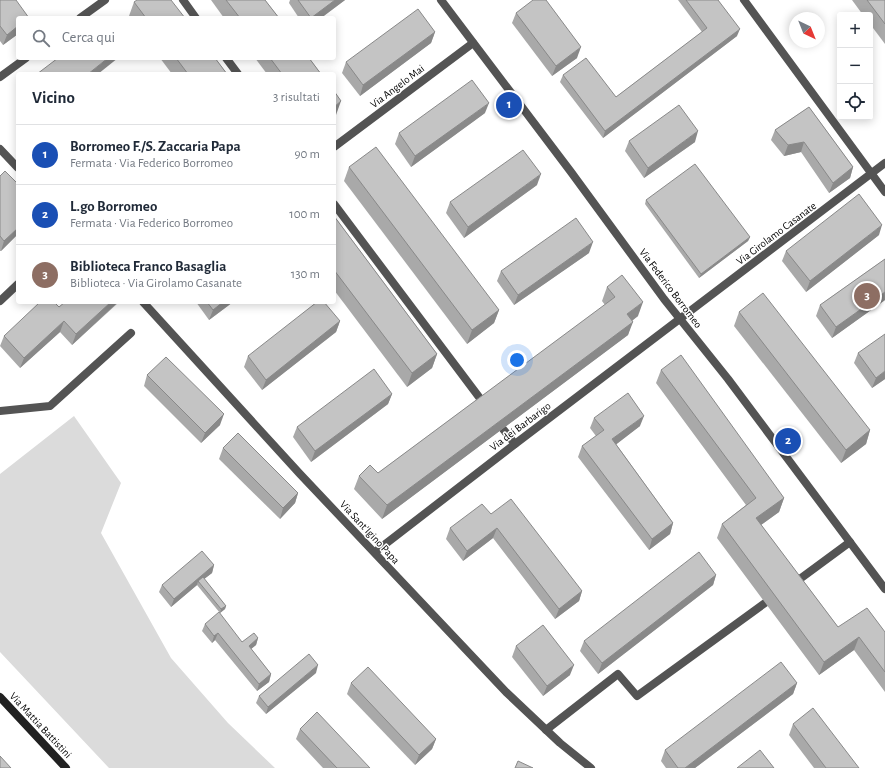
<!DOCTYPE html>
<html lang="it">
<meta charset="utf-8">
<style>
body{margin:0;font-family:"Alegreya Sans",sans-serif;background:#f2f2f3;color:#1f2937}
.controls{position:absolute;right:12px;top:12px;display:grid;overflow:hidden;border-radius:4px;box-shadow:0 2px 10px #0003}
.controls button{width:36px;height:36px;display:grid;place-items:center;padding:0;border:0;border-bottom:1px solid #e0e1e3;background:#fff;color:#1f2937;font:20px sans-serif}
.compass{position:absolute;left:789px;top:12px;width:36px;height:36px;border-radius:50%;background:#fff;box-shadow:0 2px 10px #0003;rotate:137deg}
.you{position:absolute;left:517px;top:360px;width:14px;height:14px;margin:-10px;border:3px solid #fff;border-radius:50%;background:#1a73e8;box-shadow:0 0 0 6px #1a73e833}
.badge{display:grid;place-items:center;width:26px;height:26px;border-radius:50%;background:#b45309;color:#fff;font-size:13px;font-weight:700}
.pin{position:absolute;translate:-50% -50%;border:2px solid #fff;box-shadow:0 1px 4px #0006}
.list{margin:0;padding:0;list-style:none}
h2{display:flex;justify-content:space-between;align-items:center;height:52px;margin:0;padding:0 16px;font-size:17px}
h2 small{font-size:13px;font-weight:400;color:#747a83}
.list li{display:grid;grid-template-columns:26px 1fr auto;gap:12px;align-items:center;box-sizing:border-box;height:60px;padding:0 16px;border-top:1px solid #e0e1e3}
.list b{display:block;font-size:15px;white-space:nowrap}
.list p{margin:0;font-size:13px;white-space:nowrap;color:#747a83}
.list em{font-size:13px;font-style:normal;color:#747a83}
.icon{flex:none;width:22px;height:22px;fill:none;stroke:currentColor;stroke-width:2;stroke-linecap:round;stroke-linejoin:round}
.map{position:relative;flex:none;width:885px;height:768px;overflow:hidden}
.search{position:absolute;background:#fff;box-shadow:0 2px 10px #0003;left:16px;top:16px;width:320px;height:44px;display:flex;align-items:center;gap:10px;box-sizing:border-box;padding:0 14px;border-radius:4px;color:#747a83;font-size:15px}
.panel{position:absolute;background:#fff;box-shadow:0 2px 10px #0003;left:16px;top:72px;width:320px;height:232px;border-radius:4px}
.map>svg:first-child{display:block}
.green{fill:#dbdbdb}
.lines{fill:none;stroke-linecap:round;stroke-linejoin:round}
.pedestrian{stroke:#545454;stroke-width:8}
.minor{stroke:#545454;stroke-width:8}
.tertiary{stroke:#545454;stroke-width:8}
.secondary{stroke:#212121;stroke-width:8}
.wall{fill:#a9a9a9}
.shaded-wall{fill:#898989}
.building{fill:#c4c4c4;stroke:#898989}
.labels{text-anchor:middle;stroke-width:3;stroke-linejoin:round;paint-order:stroke}
.street-label{font-size:11px;fill:#000;stroke:#fff}
</style>
<div class="map">
<svg width="885" height="768" viewBox="0 0 885 768">
<rect width="100%" height="100%" fill="#fff"/>
<!-- green -->
<polygon class="green" points="74,416 121,483 101,533 171,658 228,723 275,768 109,768 0,652 0,474"/>
<g class="lines">
<!-- pedestrian -->
<g class="pedestrian">
<polyline points="183,0 196,18"/>
<polyline points="80,18 105,0"/>
<polyline points="226,58 238,74"/>
<polyline points="0,77 26,58"/>
<polyline points="334,204 485,405"/>
<polyline points="503,429 515,444"/>
<polyline points="793,584 850,542"/>
<polyline points="546,730 618,674 637,696 765,603"/>
</g>
<!-- minor -->
<g class="minor">
<polyline points="744,0 885,192"/>
<polyline points="334,147 473,43"/>
<polyline points="0,149 18,168"/>
<polyline points="0,301 18,284"/>
<polyline points="143,302 300,474 506,692 560,743 591,768"/>
<polyline points="0,411 50,406 131,333"/>
<polyline points="375,552 515,444 885,163"/>
</g>
<!-- tertiary -->
<polyline class="tertiary" points="441,0 571,172 664,299 728,379 885,589"/>
<!-- secondary -->
<polyline class="secondary" points="0,697 66,768"/>
</g>
<!-- wall -->
<g class="wall">
<polygon points="0,0 18,18 18,34 3,45 0,41"/>
<polygon points="211,0 265,0 279,18 224,18"/>
<polygon points="290,0 345,0 321,18 299,18 289,3"/>
<polygon points="678,0 718,0 737,36 603,138 560,82 563,75 616,97 702,32"/>
<polygon points="852,0 885,0 885,44 870,24 870,15 863,15"/>
<polygon points="134,2 185,18 130,18 129,16"/>
<polygon points="516,13 577,58 552,76 512,23"/>
<polygon points="435,32 431,43 360,96 342,73 346,62"/>
<polygon points="160,58 215,58 227,74 172,74"/>
<polygon points="255,58 309,58 321,74 267,74"/>
<polygon points="809,107 853,167 850,178 829,193 801,152 784,156 771,140 775,130"/>
<polygon points="485,113 411,167 395,144 399,133"/>
<polygon points="629,141 695,142 644,178 625,151"/>
<polygon points="349,167 499,310 494,323 467,344 344,181"/>
<polygon points="0,176 18,184 18,234 1,251 0,251"/>
<polygon points="537,185 464,238 446,213 450,202"/>
<polygon points="646,200 750,237 748,241 699,278 645,204"/>
<polygon points="334,216 437,354 432,368 407,387 334,290"/>
<polygon points="879,235 806,292 782,261 786,251"/>
<polygon points="589,253 514,305 497,281 501,271"/>
<polygon points="885,259 885,300 832,338 816,316 820,305"/>
<polygon points="607,287 638,316 632,321 628,335 382,519 354,489 359,476 378,473 605,305 602,301"/>
<polygon points="196,302 233,302 209,320"/>
<polygon points="118,303 72,345 60,332 20,368 0,346 4,336 59,307"/>
<polygon points="739,312 870,430 866,444 841,463 734,326"/>
<polygon points="340,321 336,332 262,390 244,367 248,356"/>
<polygon points="858,353 885,379 872,388 854,363"/>
<polygon points="661,370 784,498 779,512 761,525 838,627 885,632 885,692 854,650 819,675 717,538 722,524 746,505 656,383"/>
<polygon points="147,375 220,425 201,443 144,386"/>
<polygon points="392,394 388,404 311,462 293,437 297,427"/>
<polygon points="594,418 640,426 616,444 673,523 670,534 649,550 578,457 582,446 596,436 590,428"/>
<polygon points="223,448 298,493 295,503 280,519 219,459"/>
<polygon points="491,514 582,591 579,601 555,619 493,538 463,561 446,539 450,528"/>
<polygon points="214,565 212,573 204,579 226,606 225,609 220,613 197,585 171,607 159,592 162,585"/>
<polygon points="716,575 713,585 598,674 580,651 584,641"/>
<polygon points="205,624 242,642 258,638 256,645 251,649 271,674 269,682 257,691 215,640 212,643 202,631"/>
<polygon points="516,646 570,675 543,696 512,657"/>
<polygon points="316,673 266,714 256,703 259,696"/>
<polygon points="351,683 436,739 432,749 415,765 347,694"/>
<polygon points="797,683 793,694 695,768 666,768 661,761 665,750"/>
<polygon points="793,724 859,768 814,768 789,735"/>
<polygon points="300,729 370,768 323,768 296,739"/>
</g>
<!-- shaded-wall -->
<g class="shaded-wall">
<polygon points="335,0 345,0 321,18 311,18"/>
<polygon points="18,26 18,34 3,45 7,35"/>
<polygon points="740,29 737,36 603,138 605,131"/>
<polygon points="435,32 431,43 360,96 363,85"/>
<polygon points="581,47 577,58 552,76 556,66"/>
<polygon points="108,58 118,58 98,74 88,74"/>
<polygon points="341,101 336,115 334,117 334,107"/>
<polygon points="489,103 485,113 411,167 415,156"/>
<polygon points="698,131 695,142 644,178 648,168"/>
<polygon points="804,142 801,152 784,156 788,145"/>
<polygon points="853,167 850,178 829,193 833,183"/>
<polygon points="541,174 537,185 464,238 468,227"/>
<polygon points="882,225 879,235 806,292 810,281"/>
<polygon points="18,228 18,234 1,251 4,241"/>
<polygon points="750,237 748,241 699,278 701,274"/>
<polygon points="593,242 589,253 514,305 518,295"/>
<polygon points="885,292 885,300 832,338 836,327"/>
<polygon points="111,302 118,302 72,345 76,334"/>
<polygon points="223,302 233,302 209,320 213,310"/>
<polygon points="643,302 638,316 622,328 627,314"/>
<polygon points="499,310 494,323 467,344 472,330"/>
<polygon points="64,321 60,332 20,368 24,358"/>
<polygon points="340,321 336,332 262,390 266,380"/>
<polygon points="633,322 628,335 382,519 387,505"/>
<polygon points="437,354 432,368 407,387 412,373"/>
<polygon points="885,371 885,379 872,388 876,378"/>
<polygon points="392,394 388,404 311,462 315,451"/>
<polygon points="224,414 220,425 201,443 205,433"/>
<polygon points="644,416 640,426 609,450 612,439"/>
<polygon points="870,430 866,444 841,463 846,450"/>
<polygon points="298,493 295,503 280,519 283,508"/>
<polygon points="784,498 779,512 751,532 756,518"/>
<polygon points="673,523 670,534 649,550 652,539"/>
<polygon points="497,528 493,538 463,561 467,551"/>
<polygon points="214,565 212,573 199,583 198,581 197,585 171,607 174,599"/>
<polygon points="716,575 713,585 598,674 602,663"/>
<polygon points="582,591 579,601 555,619 559,609"/>
<polygon points="226,606 225,609 220,613 221,609"/>
<polygon points="218,633 215,640 212,643 214,636"/>
<polygon points="859,637 854,650 819,675 824,662"/>
<polygon points="258,638 256,645 246,653 249,646"/>
<polygon points="318,665 316,673 266,714 268,707"/>
<polygon points="574,665 570,675 543,696 547,686"/>
<polygon points="271,674 269,682 257,691 259,684"/>
<polygon points="797,683 793,694 695,768 685,768"/>
<polygon points="436,739 432,749 415,765 419,755"/>
</g>
<!-- building -->
<g class="building">
<polygon points="0,0 16,0 29,18 18,18 18,26 7,35 0,26"/>
<polygon points="137,0 171,0 185,18 146,18 134,2"/>
<polygon points="226,0 265,0 279,18 240,18"/>
<polygon points="298,0 335,0 311,18"/>
<polygon points="533,0 546,0 581,47 556,66 516,13"/>
<polygon points="686,0 718,0 740,29 605,131 563,75 586,58 616,97 707,28"/>
<polygon points="867,0 885,0 885,24"/>
<polygon points="418,9 435,32 363,85 346,62"/>
<polygon points="58,58 108,58 88,74 37,74"/>
<polygon points="176,58 215,58 227,74 188,74"/>
<polygon points="270,58 309,58 321,74 282,74"/>
<polygon points="472,80 489,103 415,156 399,133"/>
<polygon points="334,91 341,101 334,107"/>
<polygon points="679,105 698,131 648,168 629,141"/>
<polygon points="809,107 853,167 833,183 804,142 788,145 775,130"/>
<polygon points="376,147 499,310 472,330 349,167"/>
<polygon points="523,150 541,174 468,227 450,202"/>
<polygon points="695,164 750,237 701,274 646,200"/>
<polygon points="5,171 18,184 18,228 4,241 0,236 0,176"/>
<polygon points="859,194 882,225 810,281 786,251"/>
<polygon points="334,216 437,354 412,373 334,270"/>
<polygon points="576,218 593,242 518,295 501,271"/>
<polygon points="885,259 885,292 836,327 820,305"/>
<polygon points="622,275 643,302 627,314 633,322 387,505 359,476 370,465 378,473 615,297 607,287"/>
<polygon points="763,293 870,430 846,450 739,312"/>
<polygon points="40,302 54,302 59,307 65,302 111,302 76,334 64,321 24,358 4,336"/>
<polygon points="207,302 223,302 213,310"/>
<polygon points="317,302 324,302 340,321 266,380 248,356"/>
<polygon points="885,334 885,371 876,378 858,353"/>
<polygon points="681,355 784,498 756,518 838,627 867,608 885,632 885,672 859,637 824,662 722,524 756,498 661,370"/>
<polygon points="166,357 224,414 205,433 147,375"/>
<polygon points="374,369 392,394 315,451 297,427"/>
<polygon points="628,393 644,416 612,439 673,523 652,539 582,446 604,430 594,418"/>
<polygon points="238,433 298,493 283,508 223,448"/>
<polygon points="511,499 582,591 559,609 497,528 467,551 450,528 482,504 491,514"/>
<polygon points="202,551 214,565 174,599 162,585"/>
<polygon points="699,552 716,575 602,663 584,641"/>
<polygon points="203,577 226,606 221,609 198,581"/>
<polygon points="219,612 242,642 254,633 258,638 249,646 271,674 259,684 218,633 214,636 205,624"/>
<polygon points="543,625 574,665 547,686 516,646"/>
<polygon points="309,654 318,665 268,707 259,696"/>
<polygon points="781,662 797,683 685,768 678,768 665,750"/>
<polygon points="368,667 436,739 419,755 351,683"/>
<polygon points="813,708 859,768 826,768 793,724"/>
<polygon points="317,712 370,768 337,768 300,729"/>
<polygon points="760,750 774,768 737,768"/>
<polygon points="0,756 11,768 0,768"/>
<polygon points="518,761 533,768 515,768"/>
</g>
<g class="labels">
<!-- street labels -->
<g class="street-label">
<text transform="translate(397 86) rotate(-37)" y="4">Via Angelo Mai</text>
<text transform="translate(776 233) rotate(-37)" y="4">Via Girolamo Casanate</text>
<text transform="translate(671 288) rotate(53)" y="4">Via Federico Borromeo</text>
<text transform="translate(520 426) rotate(-37)" y="4">Via dei Barbarigo</text>
<text transform="translate(370 532) rotate(47)" y="4">Via Sant'Igino Papa</text>
<text transform="translate(41 725) rotate(47)" y="4">Via Mattia Battistini</text>
</g>
</g>
</svg>
<div class="controls">
<button>+</button>
<button>−</button>
<button><svg class="icon" aria-label="locate" viewBox="0 0 24 24"><circle cx="12" cy="12" r="6"/><path d="M12 2v4M12 18v4M2 12h4M18 12h4"/></svg></button>
</div>
<svg class="compass" viewBox="-18 -18 36 36"><path d="M0-13l5 13h-10z" fill="#e53935"/><path d="M0 13l5-13h-10z" fill="#747a83"/></svg>
<div class="you"></div>
<div class="pin badge" style="left:509px;top:105px;background:#1a4fb4">1</div>
<div class="pin badge" style="left:788px;top:441px;background:#1a4fb4">2</div>
<div class="pin badge" style="left:867px;top:296px;background:#8d6e63">3</div>
<div class="search"><svg class="icon" aria-label="search" viewBox="0 0 24 24"><circle cx="10" cy="10" r="6"/><path d="M15 15l6 6"/></svg>Cerca qui</div>
<section class="panel">
<h2>Vicino<small>3 risultati</small></h2>
<ul class="list">
<li><span class="badge" style="background:#1a4fb4">1</span><div><b>Borromeo F./S. Zaccaria Papa</b><p>Fermata · Via Federico Borromeo</p></div><em>90 m</em></li>
<li><span class="badge" style="background:#1a4fb4">2</span><div><b>L.go Borromeo</b><p>Fermata · Via Federico Borromeo</p></div><em>100 m</em></li>
<li><span class="badge" style="background:#8d6e63">3</span><div><b>Biblioteca Franco Basaglia</b><p>Biblioteca · Via Girolamo Casanate</p></div><em>130 m</em></li>
</ul>
</section>
</div>
